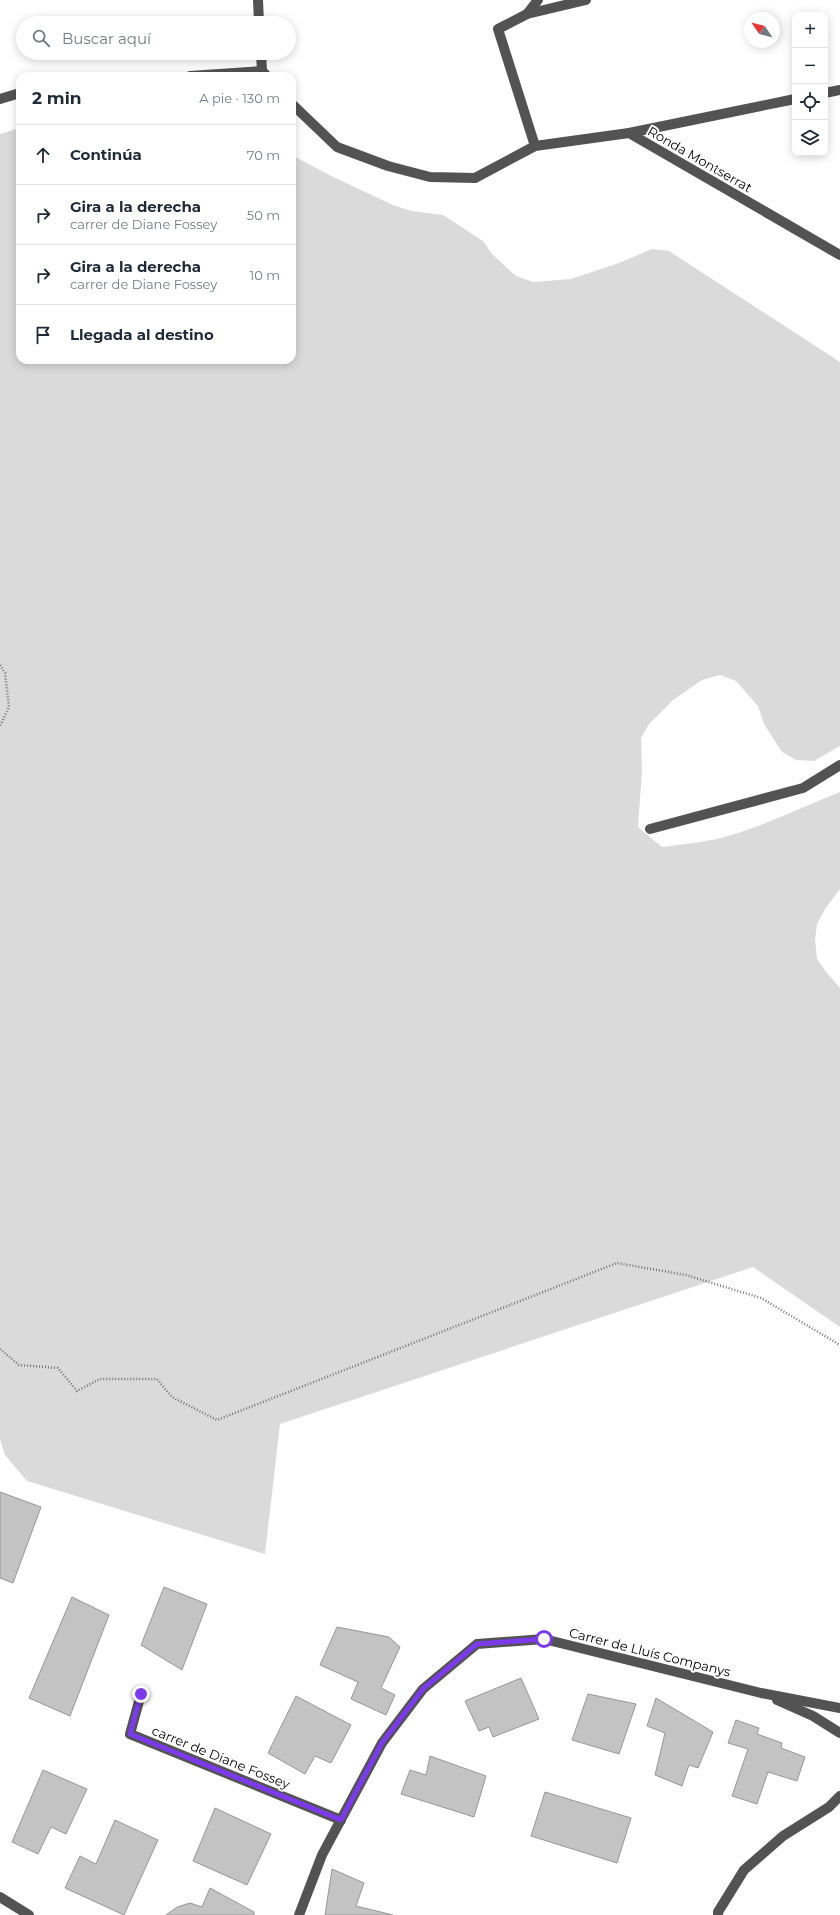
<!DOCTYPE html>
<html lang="es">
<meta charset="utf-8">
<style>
body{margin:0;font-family:Montserrat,sans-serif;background:#f6f6f7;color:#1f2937}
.controls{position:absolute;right:12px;top:12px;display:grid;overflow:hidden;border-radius:8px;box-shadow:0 2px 10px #0003}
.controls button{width:36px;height:36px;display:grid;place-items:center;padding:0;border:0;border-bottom:1px solid #e0e1e3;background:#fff;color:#1f2937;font:20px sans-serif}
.compass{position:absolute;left:744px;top:12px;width:36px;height:36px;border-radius:50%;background:#fff;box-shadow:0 2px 10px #0003;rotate:305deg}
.stop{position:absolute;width:12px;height:12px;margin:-9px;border:3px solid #7c3aed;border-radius:50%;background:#fff}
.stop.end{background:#7c3aed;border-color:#fff;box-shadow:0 1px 4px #0008}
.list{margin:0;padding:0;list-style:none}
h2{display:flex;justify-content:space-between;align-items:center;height:52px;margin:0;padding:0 16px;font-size:17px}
h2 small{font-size:13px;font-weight:400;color:#747a83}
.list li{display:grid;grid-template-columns:26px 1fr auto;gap:12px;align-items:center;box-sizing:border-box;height:60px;padding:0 16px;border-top:1px solid #e0e1e3}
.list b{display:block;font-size:15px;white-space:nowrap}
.list p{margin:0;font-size:13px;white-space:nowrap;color:#747a83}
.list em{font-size:13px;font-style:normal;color:#747a83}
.icon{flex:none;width:22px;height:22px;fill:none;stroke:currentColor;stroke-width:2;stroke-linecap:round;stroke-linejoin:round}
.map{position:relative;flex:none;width:840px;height:1915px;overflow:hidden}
.search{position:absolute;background:#fff;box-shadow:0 2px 10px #0003;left:16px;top:16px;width:280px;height:44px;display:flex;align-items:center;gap:10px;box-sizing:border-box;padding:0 14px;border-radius:22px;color:#747a83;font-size:15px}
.panel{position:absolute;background:#fff;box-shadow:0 2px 10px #0003;left:16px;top:72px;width:280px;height:292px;border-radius:12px}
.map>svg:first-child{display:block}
.green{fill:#dadada}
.building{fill:#c3c3c3;stroke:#979797}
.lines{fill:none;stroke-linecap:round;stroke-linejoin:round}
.path{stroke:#757575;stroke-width:2.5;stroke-dasharray:1 2;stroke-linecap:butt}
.minor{stroke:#535353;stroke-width:10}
.route{stroke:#7c3aed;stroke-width:5}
.labels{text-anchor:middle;stroke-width:4;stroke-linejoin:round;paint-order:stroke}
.street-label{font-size:13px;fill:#000;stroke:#fff}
</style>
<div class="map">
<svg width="840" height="1915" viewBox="0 0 840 1915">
<rect width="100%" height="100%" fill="#fff"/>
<!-- green -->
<path class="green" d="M20,128v232h272v-205l37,20 64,30 18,6 32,4 40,26 9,13 24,22 17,6 38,-3 48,-16 33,-14 17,2 171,111v384l-26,15 -18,-1 -14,-8 -18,-28 -6,-18 -22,-25 -16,-6 -18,5 -29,20 -24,24 -8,14 1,33 -4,56 24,20c23,-3 47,-5 69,-12 38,-11 73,-29 109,-43v97l-15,20 -8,15 -2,16 2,19 10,14 13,15v339l-87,-60 -473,157 -15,130 -238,-73 -22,-26 -5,-16v-1305z"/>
<!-- building -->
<g class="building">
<polygon points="0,1492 41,1507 13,1583 0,1578"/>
<polygon points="164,1587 207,1604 182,1670 141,1645"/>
<polygon points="72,1597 109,1615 70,1716 29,1698"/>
<polygon points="337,1627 389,1637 400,1647 381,1688 395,1695 386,1715 351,1699 358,1682 320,1665"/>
<polygon points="521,1678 539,1719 493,1737 489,1727 479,1731 465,1701"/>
<polygon points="588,1694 636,1704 619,1754 572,1740"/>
<polygon points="296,1696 351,1725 331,1763 315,1756 305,1774 268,1753"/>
<polygon points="656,1698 713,1732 698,1768 689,1765 682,1786 655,1775 665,1733 647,1726"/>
<polygon points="736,1720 759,1728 757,1734 782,1743 781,1748 805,1757 797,1781 768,1772 757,1804 732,1796 748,1749 728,1743"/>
<polygon points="430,1756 486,1776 474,1817 401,1794 410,1770 426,1775"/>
<polygon points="43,1770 87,1789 66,1834 51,1827 38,1854 12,1842"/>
<polygon points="545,1792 631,1818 617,1863 531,1836"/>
<polygon points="215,1808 271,1834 247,1885 193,1861"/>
<polygon points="115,1820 158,1840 124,1915 65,1888 80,1856 96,1864"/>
<polygon points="332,1869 364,1883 356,1906 393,1915 325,1915"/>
<polygon points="210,1888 254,1912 254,1915 166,1915 177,1907 190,1903 202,1907"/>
</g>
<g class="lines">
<!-- path -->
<g class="path">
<polyline points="0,665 5,673 9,707 0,726"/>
<polyline points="0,1349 19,1365 58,1368 77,1391 100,1379 157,1379 172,1397 217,1420 617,1263 686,1275 761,1298 840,1345"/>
</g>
<!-- minor -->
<g class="minor">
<polyline points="258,0 259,23"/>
<polyline points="527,14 538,0"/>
<polyline points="261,53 262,71 266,75"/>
<polyline points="190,76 262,71"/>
<polyline points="825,93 840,90"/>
<polyline points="0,99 20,93"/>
<polyline points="292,104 337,147 388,166 430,177 475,178 535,146 629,133 840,255"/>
<polyline points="629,133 795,99"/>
<polyline points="535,146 498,29 527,14 586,0"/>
<polyline points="650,829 803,788 840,765"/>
<polyline points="141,1694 130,1734 341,1820"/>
<polyline points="777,1700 813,1716 840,1733"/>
<polyline points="0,1897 29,1915"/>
<polyline points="299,1915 322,1855 382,1743 423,1689 477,1644 544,1639 761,1693 840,1708"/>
<polyline points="718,1915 718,1912 744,1870 783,1836 829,1807 840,1796"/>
</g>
</g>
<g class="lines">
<!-- route -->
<polyline class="route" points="141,1694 130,1734 341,1820 382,1743 423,1689 477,1644 544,1639"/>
</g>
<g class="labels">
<!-- street labels -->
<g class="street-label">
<text transform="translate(700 159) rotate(30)" y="5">Ronda Montserrat</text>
<text transform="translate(650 1652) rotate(14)" y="5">Carrer de Lluís Companys</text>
<text transform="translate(221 1757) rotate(22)" y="5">carrer de Diane Fossey</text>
</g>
</g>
</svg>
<div class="controls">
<button>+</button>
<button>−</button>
<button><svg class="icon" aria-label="locate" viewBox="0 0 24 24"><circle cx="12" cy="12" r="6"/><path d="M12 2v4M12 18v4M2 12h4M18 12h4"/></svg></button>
<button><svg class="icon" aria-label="layers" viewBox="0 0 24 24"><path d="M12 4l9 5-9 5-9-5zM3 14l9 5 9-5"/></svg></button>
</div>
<svg class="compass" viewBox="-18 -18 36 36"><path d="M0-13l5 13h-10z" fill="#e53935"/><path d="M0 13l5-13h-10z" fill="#747a83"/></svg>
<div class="stop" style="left:544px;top:1639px"></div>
<div class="stop end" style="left:141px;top:1694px"></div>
<div class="search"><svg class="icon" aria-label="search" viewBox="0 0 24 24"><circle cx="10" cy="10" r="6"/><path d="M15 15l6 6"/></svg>Buscar aquí</div>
<section class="panel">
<h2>2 min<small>A pie · 130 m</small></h2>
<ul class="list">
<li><svg class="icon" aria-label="ahead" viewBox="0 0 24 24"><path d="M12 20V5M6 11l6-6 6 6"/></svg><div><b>Continúa</b></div><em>70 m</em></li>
<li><svg class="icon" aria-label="right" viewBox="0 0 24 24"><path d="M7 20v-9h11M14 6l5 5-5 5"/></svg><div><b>Gira a la derecha</b><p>carrer de Diane Fossey</p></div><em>50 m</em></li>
<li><svg class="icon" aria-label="right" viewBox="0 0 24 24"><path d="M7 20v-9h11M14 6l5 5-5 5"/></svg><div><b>Gira a la derecha</b><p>carrer de Diane Fossey</p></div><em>10 m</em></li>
<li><svg class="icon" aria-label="arrive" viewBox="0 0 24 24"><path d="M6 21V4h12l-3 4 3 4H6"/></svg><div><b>Llegada al destino</b></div></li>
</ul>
</section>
</div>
